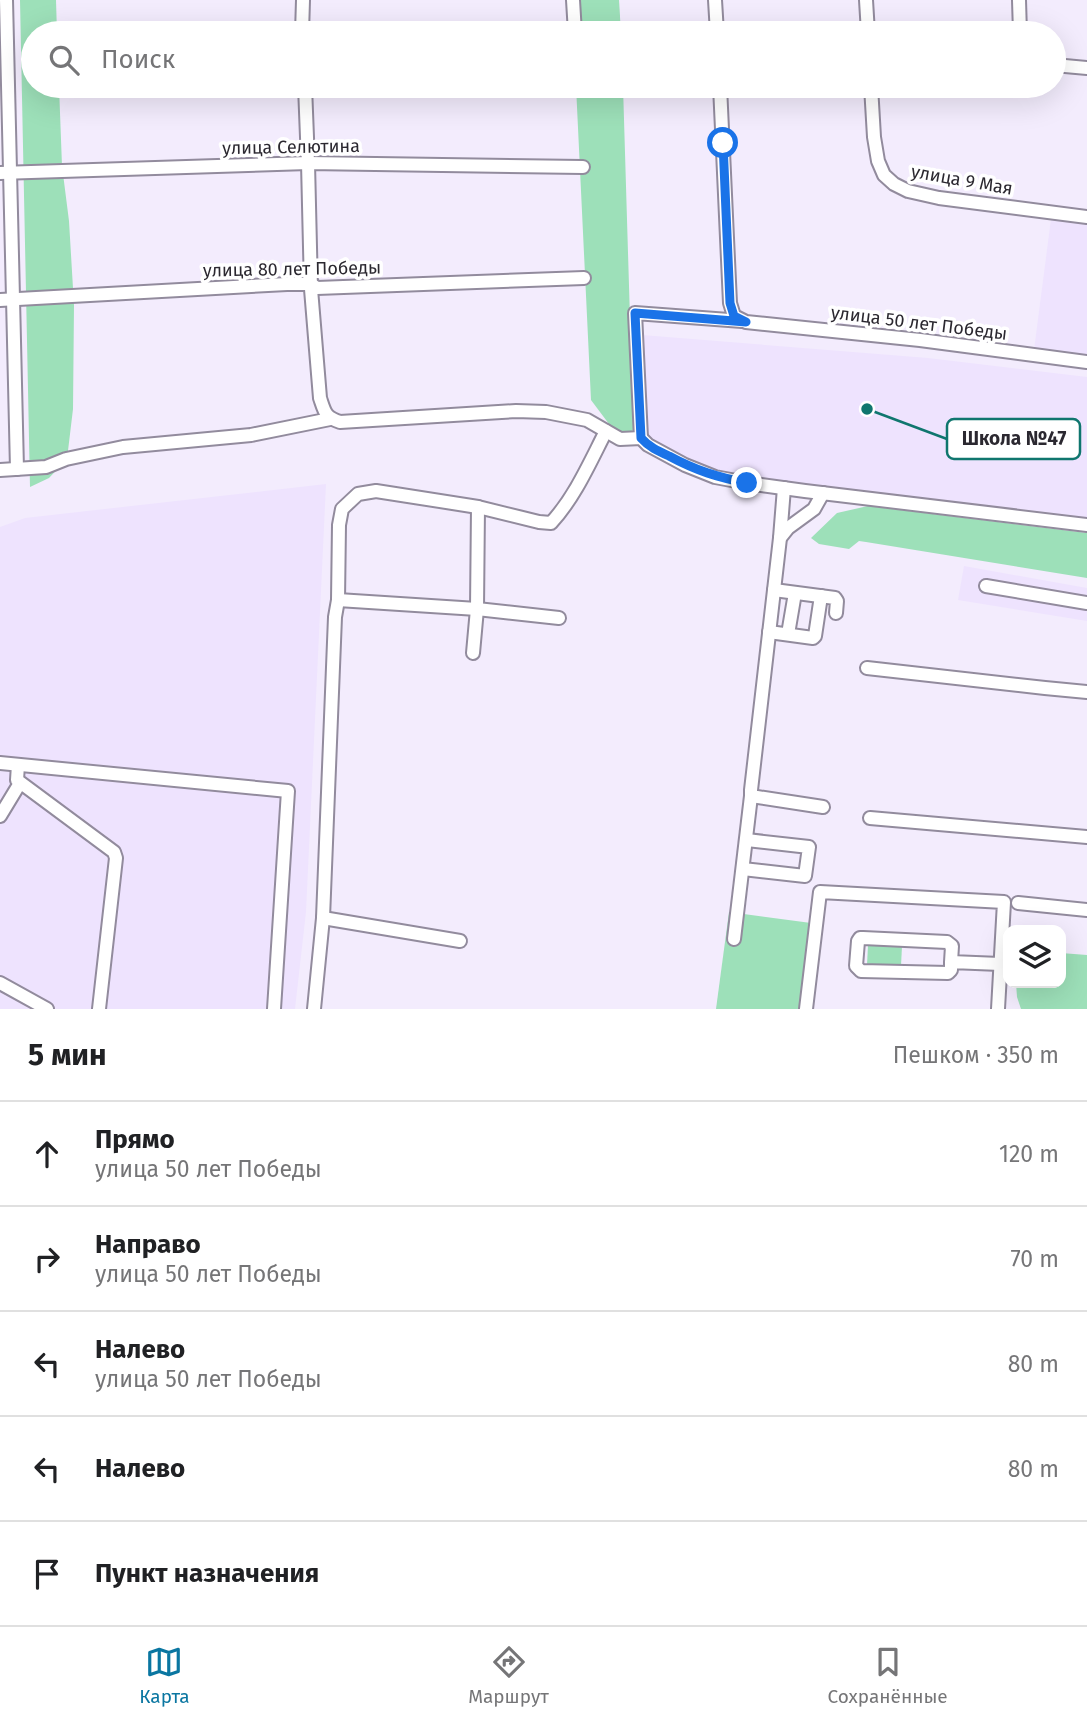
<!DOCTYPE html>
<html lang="ru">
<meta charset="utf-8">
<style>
body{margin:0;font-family:"Fira Sans",sans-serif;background:#f2f2f2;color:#202124}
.controls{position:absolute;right:21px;bottom:21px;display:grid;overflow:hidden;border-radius:14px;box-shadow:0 7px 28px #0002}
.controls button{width:63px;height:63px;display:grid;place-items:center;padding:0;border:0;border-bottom:2px solid #e0e0e0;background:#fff;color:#202124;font:35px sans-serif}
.stop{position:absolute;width:21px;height:21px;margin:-16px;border:5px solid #1a73e8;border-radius:50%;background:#fff}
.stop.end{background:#1a73e8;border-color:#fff;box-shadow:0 2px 7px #0008}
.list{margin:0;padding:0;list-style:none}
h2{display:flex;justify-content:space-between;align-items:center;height:91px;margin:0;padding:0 28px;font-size:30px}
h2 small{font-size:23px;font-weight:400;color:#757577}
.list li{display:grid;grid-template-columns:46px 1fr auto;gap:21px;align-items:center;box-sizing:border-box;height:105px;padding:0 28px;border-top:2px solid #e0e0e0}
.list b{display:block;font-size:26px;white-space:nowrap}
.list p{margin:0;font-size:23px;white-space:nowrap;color:#757577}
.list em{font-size:23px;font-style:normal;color:#757577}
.icon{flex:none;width:38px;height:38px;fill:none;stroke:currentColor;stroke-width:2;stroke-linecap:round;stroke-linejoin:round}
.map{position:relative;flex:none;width:1087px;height:1009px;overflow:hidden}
.search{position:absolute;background:#fff;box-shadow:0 7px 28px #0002;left:21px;right:21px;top:21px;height:77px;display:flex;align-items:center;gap:18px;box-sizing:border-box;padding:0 24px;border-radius:38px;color:#757577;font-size:26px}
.sheet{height:616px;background:#fff}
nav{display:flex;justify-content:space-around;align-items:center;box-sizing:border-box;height:98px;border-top:2px solid #e0e0e0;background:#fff;font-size:19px;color:#757577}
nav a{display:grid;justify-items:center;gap:4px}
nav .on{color:#0a76a1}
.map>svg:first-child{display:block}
.built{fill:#eee3fe}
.green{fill:#9de0b9}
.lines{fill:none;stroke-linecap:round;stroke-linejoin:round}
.minor-casing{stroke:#928b9d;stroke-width:16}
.minor{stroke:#fff;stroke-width:12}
.route{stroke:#1a73e8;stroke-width:9}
.labels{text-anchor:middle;stroke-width:7;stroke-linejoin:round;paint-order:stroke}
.street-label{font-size:18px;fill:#2b2830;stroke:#fff}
.leader{fill:none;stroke:#0f766e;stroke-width:2.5}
.callout-dot{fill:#0f766e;stroke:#fff;stroke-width:2.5}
.callout{fill:#fff;stroke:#0f766e;stroke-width:2.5}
.callout-label{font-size:19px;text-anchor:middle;font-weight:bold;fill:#2b2830}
</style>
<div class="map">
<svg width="1087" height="1009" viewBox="0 0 1087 1009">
<rect width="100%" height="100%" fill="#f3ecfd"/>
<!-- built -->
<g class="built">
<polygon points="1051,219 1087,223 1087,355 1034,350"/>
<polygon points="642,335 928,358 1087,377 1087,521 846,492 715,473 649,442"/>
<polygon points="326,484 306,912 295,1009 0,1009 0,527 25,518"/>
<polygon points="964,566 1087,588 1087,621 958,600"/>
</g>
<!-- green -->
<g class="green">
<polygon points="20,0 56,0 57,33 33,33 33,86 59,86 62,166 69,221 74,305 73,409 67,459 49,478 30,487"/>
<polygon points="572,0 619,0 621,33 574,33"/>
<polygon points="576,86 623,86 630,319 641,427 624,434 609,424 591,400"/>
<polygon points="868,506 1087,533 1087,578 866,542 859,541 849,549 819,544 811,538 837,513"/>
<polygon points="729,912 811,923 801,1009 716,1009"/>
<polygon points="868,945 902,946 901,966 867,965"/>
<polygon points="1061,953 1087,955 1087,1009 1021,1009 1017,997 1016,983 1061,983"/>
</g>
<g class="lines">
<defs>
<g id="minor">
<polyline points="6,0 17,469"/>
<polyline points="715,0 717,33"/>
<polyline points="866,0 868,33"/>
<polyline points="1019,0 1020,33"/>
<polyline points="302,33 303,0"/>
<polyline points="558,33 575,33 573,0"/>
<polyline points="1054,65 1087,68"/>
<path d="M305,86l3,77 3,126 9,109c5,15 5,19 20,24l176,-11 30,1 41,8 33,19 21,-1 7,7 37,20 30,12 32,6 58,8 282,34"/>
<polyline points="720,86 730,303 734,316 746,322 920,340 1087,362"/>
<polyline points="871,86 874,137 878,161 884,175 894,184 908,191 939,198 1087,217"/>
<polyline points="0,173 308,163 583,167"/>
<polyline points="0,300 287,284 311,284 317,288 584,278"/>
<polyline points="641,438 635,313 742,321"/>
<polyline points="0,470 46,467 66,459 123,447 251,435 330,419"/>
<polyline points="823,493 814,509 788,528 780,538 751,790 751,796 823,807"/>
<polyline points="780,538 784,488"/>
<polyline points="986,586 1087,603"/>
<polyline points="774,590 835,598 837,601 836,613"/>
<polyline points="338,600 477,609 559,618"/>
<polyline points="769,632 813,638 815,636 821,596"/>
<polyline points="788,634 795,593"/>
<polyline points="473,653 477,609 478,507"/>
<polyline points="867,668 1045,688 1087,692"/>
<polyline points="0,763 288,791 274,1009"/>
<polyline points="18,765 17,780 114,852 116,858 99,1009"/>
<polyline points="0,816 20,783"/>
<polyline points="870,818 1087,837"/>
<polyline points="743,869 805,876 809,847 747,840"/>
<polyline points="1018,903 1087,910"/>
<polyline points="323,918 460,941"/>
<polyline points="734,939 751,796"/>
<polyline points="951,962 952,946 947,942 863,938 860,938 858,941 856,966 861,971 948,973 951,970 951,962 1000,964"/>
<polyline points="0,983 47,1009"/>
<path d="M314,1009l9,-91 12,-301 3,-17 1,-75 3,-16 16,-15 18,-3 102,16 61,15 12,1c24,-26 39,-61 55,-92"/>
<polyline points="806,1009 820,892 1004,902 998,1009"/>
</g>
</defs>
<!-- minor casing -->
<use href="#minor" class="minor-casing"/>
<!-- minor -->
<use href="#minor" class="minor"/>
</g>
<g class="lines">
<!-- route -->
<path class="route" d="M723,143l7,160 4,13 12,6 -111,-9 6,125c8,9 17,13 28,18 28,15 48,21 78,27"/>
</g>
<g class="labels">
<!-- street labels -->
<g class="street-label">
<text transform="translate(291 147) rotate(-1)" y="6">улица Селютина</text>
<text transform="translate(962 180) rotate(10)" y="6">улица 9 Мая</text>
<text transform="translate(292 269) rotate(-1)" y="6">улица 80 лет Победы</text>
<text transform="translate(919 323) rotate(7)" y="6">улица 50 лет Победы</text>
</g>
</g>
<!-- callouts -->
<path class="leader" d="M867 409L947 439"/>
<circle class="callout-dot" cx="867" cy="409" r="7"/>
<rect class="callout" x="947" y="419" width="133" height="40" rx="7"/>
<g class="callout-label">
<text x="1014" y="445">Школа №47</text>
</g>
</svg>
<div class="controls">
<button><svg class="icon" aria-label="layers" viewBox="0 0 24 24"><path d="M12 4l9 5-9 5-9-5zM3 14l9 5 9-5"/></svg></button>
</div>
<div class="stop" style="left:723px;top:143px"></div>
<div class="stop end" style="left:747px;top:483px"></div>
<div class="search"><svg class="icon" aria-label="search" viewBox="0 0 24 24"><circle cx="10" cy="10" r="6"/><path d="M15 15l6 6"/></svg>Поиск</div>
</div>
<section class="sheet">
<h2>5 мин<small>Пешком · 350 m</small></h2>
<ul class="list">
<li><svg class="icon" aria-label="ahead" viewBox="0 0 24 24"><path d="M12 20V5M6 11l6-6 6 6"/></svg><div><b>Прямо</b><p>улица 50 лет Победы</p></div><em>120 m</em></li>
<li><svg class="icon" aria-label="right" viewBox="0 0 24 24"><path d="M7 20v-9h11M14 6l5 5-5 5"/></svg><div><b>Направо</b><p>улица 50 лет Победы</p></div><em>70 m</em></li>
<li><svg class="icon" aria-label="left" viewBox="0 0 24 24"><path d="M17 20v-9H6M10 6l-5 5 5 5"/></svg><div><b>Налево</b><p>улица 50 лет Победы</p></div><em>80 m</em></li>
<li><svg class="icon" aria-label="left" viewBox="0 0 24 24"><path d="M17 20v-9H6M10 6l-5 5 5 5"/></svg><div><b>Налево</b></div><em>80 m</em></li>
<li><svg class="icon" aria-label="arrive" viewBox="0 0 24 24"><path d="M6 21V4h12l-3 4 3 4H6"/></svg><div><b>Пункт назначения</b></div></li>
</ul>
</section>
<nav>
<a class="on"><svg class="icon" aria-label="map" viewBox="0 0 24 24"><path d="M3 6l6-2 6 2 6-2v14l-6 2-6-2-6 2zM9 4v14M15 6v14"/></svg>Карта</a>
<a><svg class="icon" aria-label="directions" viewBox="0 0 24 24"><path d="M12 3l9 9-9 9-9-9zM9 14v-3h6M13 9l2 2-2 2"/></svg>Маршрут</a>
<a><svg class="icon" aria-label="saved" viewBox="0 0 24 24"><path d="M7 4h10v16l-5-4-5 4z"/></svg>Сохранённые</a>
</nav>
